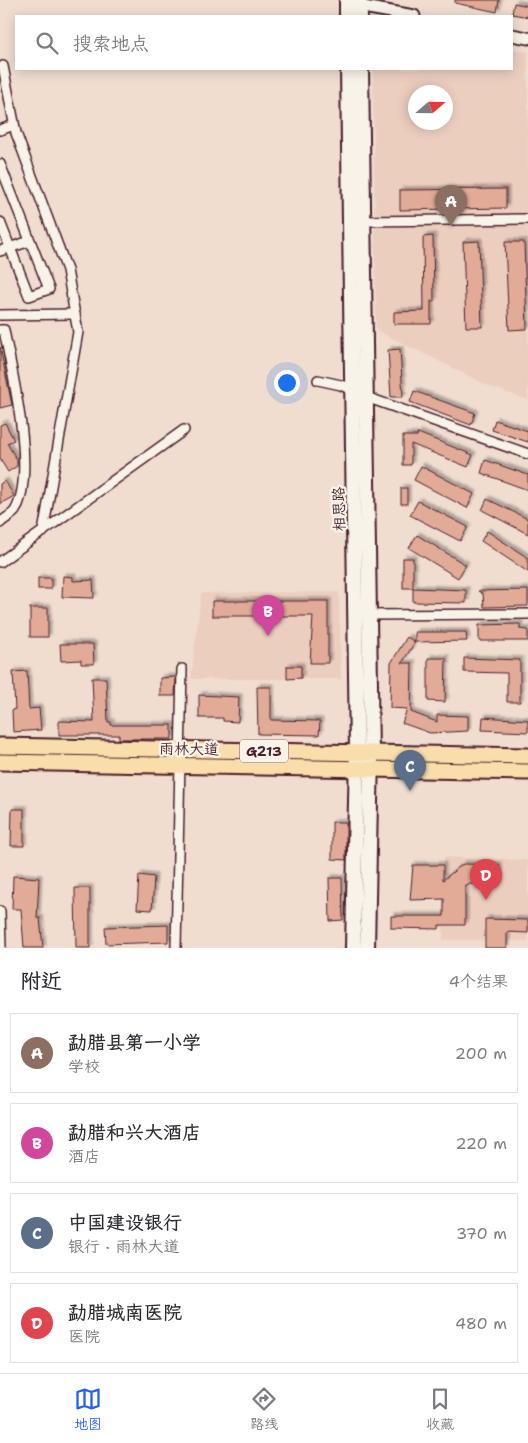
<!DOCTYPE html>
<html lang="zh">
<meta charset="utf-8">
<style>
body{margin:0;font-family:"Shantell Sans","LXGW WenKai TC",sans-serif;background:#f7f7f7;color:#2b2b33}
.compass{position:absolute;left:408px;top:85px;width:45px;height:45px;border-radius:50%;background:#fff;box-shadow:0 2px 12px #0003;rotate:70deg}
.you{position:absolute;left:286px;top:382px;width:18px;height:18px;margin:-12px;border:4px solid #fff;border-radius:50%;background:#1a73e8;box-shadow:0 0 0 8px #1a73e833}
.badge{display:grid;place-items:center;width:32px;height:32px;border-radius:50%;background:#2563eb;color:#fff;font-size:16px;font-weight:700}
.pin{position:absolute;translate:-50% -41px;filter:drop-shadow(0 1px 2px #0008)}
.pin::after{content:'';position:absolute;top:26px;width:18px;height:15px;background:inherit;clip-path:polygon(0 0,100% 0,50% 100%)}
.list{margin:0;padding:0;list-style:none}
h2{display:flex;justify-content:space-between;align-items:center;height:65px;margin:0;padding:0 20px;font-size:21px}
h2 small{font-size:16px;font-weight:400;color:#7c7c81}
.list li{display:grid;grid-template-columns:32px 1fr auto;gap:15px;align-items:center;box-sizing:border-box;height:80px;margin:0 10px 10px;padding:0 10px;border:1px solid #e1e1e2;border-radius:0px}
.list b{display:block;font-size:19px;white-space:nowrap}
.list p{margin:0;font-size:16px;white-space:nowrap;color:#7c7c81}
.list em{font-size:16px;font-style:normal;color:#7c7c81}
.icon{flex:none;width:28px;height:28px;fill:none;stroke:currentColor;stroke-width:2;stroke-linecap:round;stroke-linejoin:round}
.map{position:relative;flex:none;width:528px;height:948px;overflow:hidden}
.search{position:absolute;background:#fff;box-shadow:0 2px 12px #0003;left:15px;right:15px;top:15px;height:55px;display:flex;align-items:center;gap:12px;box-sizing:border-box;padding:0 18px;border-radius:0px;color:#7c7c81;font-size:19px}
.sheet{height:425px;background:#fff}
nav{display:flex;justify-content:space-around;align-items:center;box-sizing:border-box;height:70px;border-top:1px solid #e1e1e2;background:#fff;font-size:14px;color:#7c7c81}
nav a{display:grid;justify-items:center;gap:2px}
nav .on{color:#2563eb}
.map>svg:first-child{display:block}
.built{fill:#eccebf;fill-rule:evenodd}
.building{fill:#e1ab97;stroke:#4a1f2b;filter:url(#shadow)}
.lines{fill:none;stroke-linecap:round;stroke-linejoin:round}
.minor-casing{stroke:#4a1f2b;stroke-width:12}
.tertiary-casing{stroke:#4a1f2b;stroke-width:15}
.secondary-casing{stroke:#4a1f2b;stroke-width:18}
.trunk-casing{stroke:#4a1f2b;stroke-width:19}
.minor{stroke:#f7f3e8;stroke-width:9}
.tertiary{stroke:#f7f3e8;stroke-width:11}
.secondary{stroke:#f7f3e8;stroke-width:14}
.trunk{stroke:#f9deab;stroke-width:15}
.labels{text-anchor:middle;stroke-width:4.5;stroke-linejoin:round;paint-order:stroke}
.shield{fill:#f7f3e8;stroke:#7e5f64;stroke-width:1}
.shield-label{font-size:14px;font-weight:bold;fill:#4a1f2b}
.street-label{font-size:15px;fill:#4a1f2b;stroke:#f7f3e8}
</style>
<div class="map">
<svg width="528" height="948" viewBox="0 0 528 948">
<defs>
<filter id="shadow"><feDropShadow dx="3" dy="-3" stdDeviation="1" flood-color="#0004"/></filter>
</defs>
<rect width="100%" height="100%" fill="#f0ddd0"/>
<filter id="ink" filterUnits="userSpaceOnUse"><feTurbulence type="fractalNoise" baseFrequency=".02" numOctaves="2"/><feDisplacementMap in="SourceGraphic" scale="10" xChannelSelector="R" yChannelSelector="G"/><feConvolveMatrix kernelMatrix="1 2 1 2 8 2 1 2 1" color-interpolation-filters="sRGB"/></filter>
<g filter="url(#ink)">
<!-- built -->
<g class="built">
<path d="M512,49l16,3v348l-37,-13 -115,-57 -3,-261h139zM416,92h30v30h-30z"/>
<polygon points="339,592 341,679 191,679 201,593"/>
<polygon points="444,857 528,860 528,941 443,940"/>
</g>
<!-- building -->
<g class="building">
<polygon points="455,0 499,0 497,12 455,3"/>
<polygon points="514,3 528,6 528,17 512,14"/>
<polygon points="506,189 506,208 400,210 400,190"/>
<polygon points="433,236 434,301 431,301 431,324 394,324 394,312 424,311 423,237"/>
<polygon points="479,241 482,327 466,327 463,242"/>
<polygon points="505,242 524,242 527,329 509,330"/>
<polygon points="0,347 12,405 0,408"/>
<polygon points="400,349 403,397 391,397 388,350"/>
<polygon points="414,391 475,413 471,425 410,402"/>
<polygon points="495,420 528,431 528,442 492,430"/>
<polygon points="5,423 14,440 7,443 17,460 17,466 8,472 0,459 0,425"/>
<polygon points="418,433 473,455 468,467 411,444 411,465 403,465 403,436 417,436"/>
<polygon points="485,460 528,475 528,490 481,473"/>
<polygon points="421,466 474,494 467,508 414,480"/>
<polygon points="5,481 14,496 0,504 0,484"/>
<rect x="401" y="488" width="6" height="16"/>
<polygon points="487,499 528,519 528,534 482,510"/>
<polygon points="418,501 468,527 460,541 410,515"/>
<polygon points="487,531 528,558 528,572 481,541"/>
<polygon points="417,535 466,565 458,578 409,548"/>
<rect x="403" y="558" width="10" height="30"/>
<polygon points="63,576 73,577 73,581 93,580 94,598 62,597"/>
<rect x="38" y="578" width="13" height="11"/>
<polygon points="413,588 466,590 466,603 413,602"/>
<polygon points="528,590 528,606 484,607 483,594 478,591"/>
<polygon points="212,601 328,601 328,663 310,663 313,616 212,616"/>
<rect x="30" y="608" width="18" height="29"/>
<polygon points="520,624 520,629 528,630 528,641 479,641 479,625"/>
<polygon points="415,632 466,632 467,641 415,642"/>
<polygon points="407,637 415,642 402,663 412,663 411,712 437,722 437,715 468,716 468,731 430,733 402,723 407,709 390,708 391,663"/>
<polygon points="60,644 93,644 94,664 81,664 81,660 61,661"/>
<polygon points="428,658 446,658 445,702 428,701"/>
<polygon points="464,658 520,660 520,702 507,702 507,673 464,672"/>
<polygon points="287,666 301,666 301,678 287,679"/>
<polygon points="27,671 29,709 39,708 41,730 13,732 12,710 15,709 13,672"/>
<polygon points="176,677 175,696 160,696 160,678"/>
<polygon points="92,678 106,678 108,722 111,722 111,725 172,725 172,739 119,739 119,735 59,735 59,721 94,722"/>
<polygon points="257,687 271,687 271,720 320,721 319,735 258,734"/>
<polygon points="199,695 239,697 238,722 223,721 223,718 199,718"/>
<polygon points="483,717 528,720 528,732 482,730"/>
<polygon points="12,809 24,809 24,846 11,846"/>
<polygon points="332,822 346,822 346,860 332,859"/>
<polygon points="463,864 499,865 499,885 470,884 465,887 465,925 439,925 439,929 391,928 391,916 444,916 444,899 410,900 413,865 443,865 443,880"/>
<polygon points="139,875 154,877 152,910 137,909"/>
<polygon points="13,876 39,878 37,918 40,918 43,948 24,948 21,909 12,909"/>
<polygon points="329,878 342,878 343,920 330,921"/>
<polygon points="75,888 90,888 90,948 76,948"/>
<polygon points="485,919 528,920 528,933 507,932 507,948 485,948"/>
<polygon points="168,925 168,942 106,944 105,927"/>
</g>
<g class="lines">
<defs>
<g id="minor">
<polyline points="3,66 16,133 67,270 78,332 43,532"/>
<polyline points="0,130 14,125"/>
<polyline points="0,164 49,289 29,296 0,222"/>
<polyline points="364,221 528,219"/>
<polyline points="0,251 30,241"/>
<polyline points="0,315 75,314"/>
<path d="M0,330h4c8,43 33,143 11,181 -3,4 -11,8 -15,12"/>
<polyline points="318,380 341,385 366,397 528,454"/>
<polyline points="0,562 184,430"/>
<polyline points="369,615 528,614"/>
<polyline points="0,911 1,948"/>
<polyline points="176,948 182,669"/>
</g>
<g id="tertiary">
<polyline points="352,5 414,16"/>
<polyline points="512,35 528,38"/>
</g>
<g id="secondary">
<polyline points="347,0 347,16"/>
<polyline points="359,0 360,16"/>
<polyline points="348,69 357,752 353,948"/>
<polyline points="361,69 371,753 367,948"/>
</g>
<g id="trunk">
<polyline points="0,746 528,756"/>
<polyline points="0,762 528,772"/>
</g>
</defs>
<!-- minor casing -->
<use href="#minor" class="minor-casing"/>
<!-- tertiary casing -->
<use href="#tertiary" class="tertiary-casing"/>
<!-- secondary casing -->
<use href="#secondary" class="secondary-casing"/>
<!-- trunk casing -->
<use href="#trunk" class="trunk-casing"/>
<!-- minor -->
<use href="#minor" class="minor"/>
<!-- tertiary -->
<use href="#tertiary" class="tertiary"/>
<!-- secondary -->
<use href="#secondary" class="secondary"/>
<!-- trunk -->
<use href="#trunk" class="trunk"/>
</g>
</g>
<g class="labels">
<!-- shield labels -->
<rect class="shield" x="240" y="739.5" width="48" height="23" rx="4"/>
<g class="shield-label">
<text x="264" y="756">G213</text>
</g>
<!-- street labels -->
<g class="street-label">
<text transform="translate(339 509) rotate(-91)" y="5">相思路</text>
<text transform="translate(189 749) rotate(1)" y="5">雨林大道</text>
</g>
</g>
</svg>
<svg class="compass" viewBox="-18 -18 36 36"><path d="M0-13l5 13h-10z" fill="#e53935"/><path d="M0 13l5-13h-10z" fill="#7c7c81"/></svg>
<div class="you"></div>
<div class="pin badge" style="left:451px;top:226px;background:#8d6e63">A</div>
<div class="pin badge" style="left:268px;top:636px;background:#d1479c">B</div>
<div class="pin badge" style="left:410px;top:791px;background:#5c6f8a">C</div>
<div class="pin badge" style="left:486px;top:900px;background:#e0444e">D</div>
<div class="search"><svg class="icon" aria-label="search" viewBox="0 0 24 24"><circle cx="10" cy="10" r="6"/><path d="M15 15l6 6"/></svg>搜索地点</div>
</div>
<section class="sheet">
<h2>附近<small>4个结果</small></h2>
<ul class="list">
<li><span class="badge" style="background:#8d6e63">A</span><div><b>勐腊县第一小学</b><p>学校</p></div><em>200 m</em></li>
<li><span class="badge" style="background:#d1479c">B</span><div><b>勐腊和兴大酒店</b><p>酒店</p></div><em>220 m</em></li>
<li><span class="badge" style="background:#5c6f8a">C</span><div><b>中国建设银行</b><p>银行 · 雨林大道</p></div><em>370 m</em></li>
<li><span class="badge" style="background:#e0444e">D</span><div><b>勐腊城南医院</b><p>医院</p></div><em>480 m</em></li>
</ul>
</section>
<nav>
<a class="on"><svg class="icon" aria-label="map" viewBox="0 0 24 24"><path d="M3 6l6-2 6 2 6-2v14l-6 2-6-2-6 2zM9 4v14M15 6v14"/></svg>地图</a>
<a><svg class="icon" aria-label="directions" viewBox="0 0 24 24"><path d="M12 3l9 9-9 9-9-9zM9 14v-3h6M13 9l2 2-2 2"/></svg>路线</a>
<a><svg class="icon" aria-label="saved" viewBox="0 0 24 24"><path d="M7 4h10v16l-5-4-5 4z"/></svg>收藏</a>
</nav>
